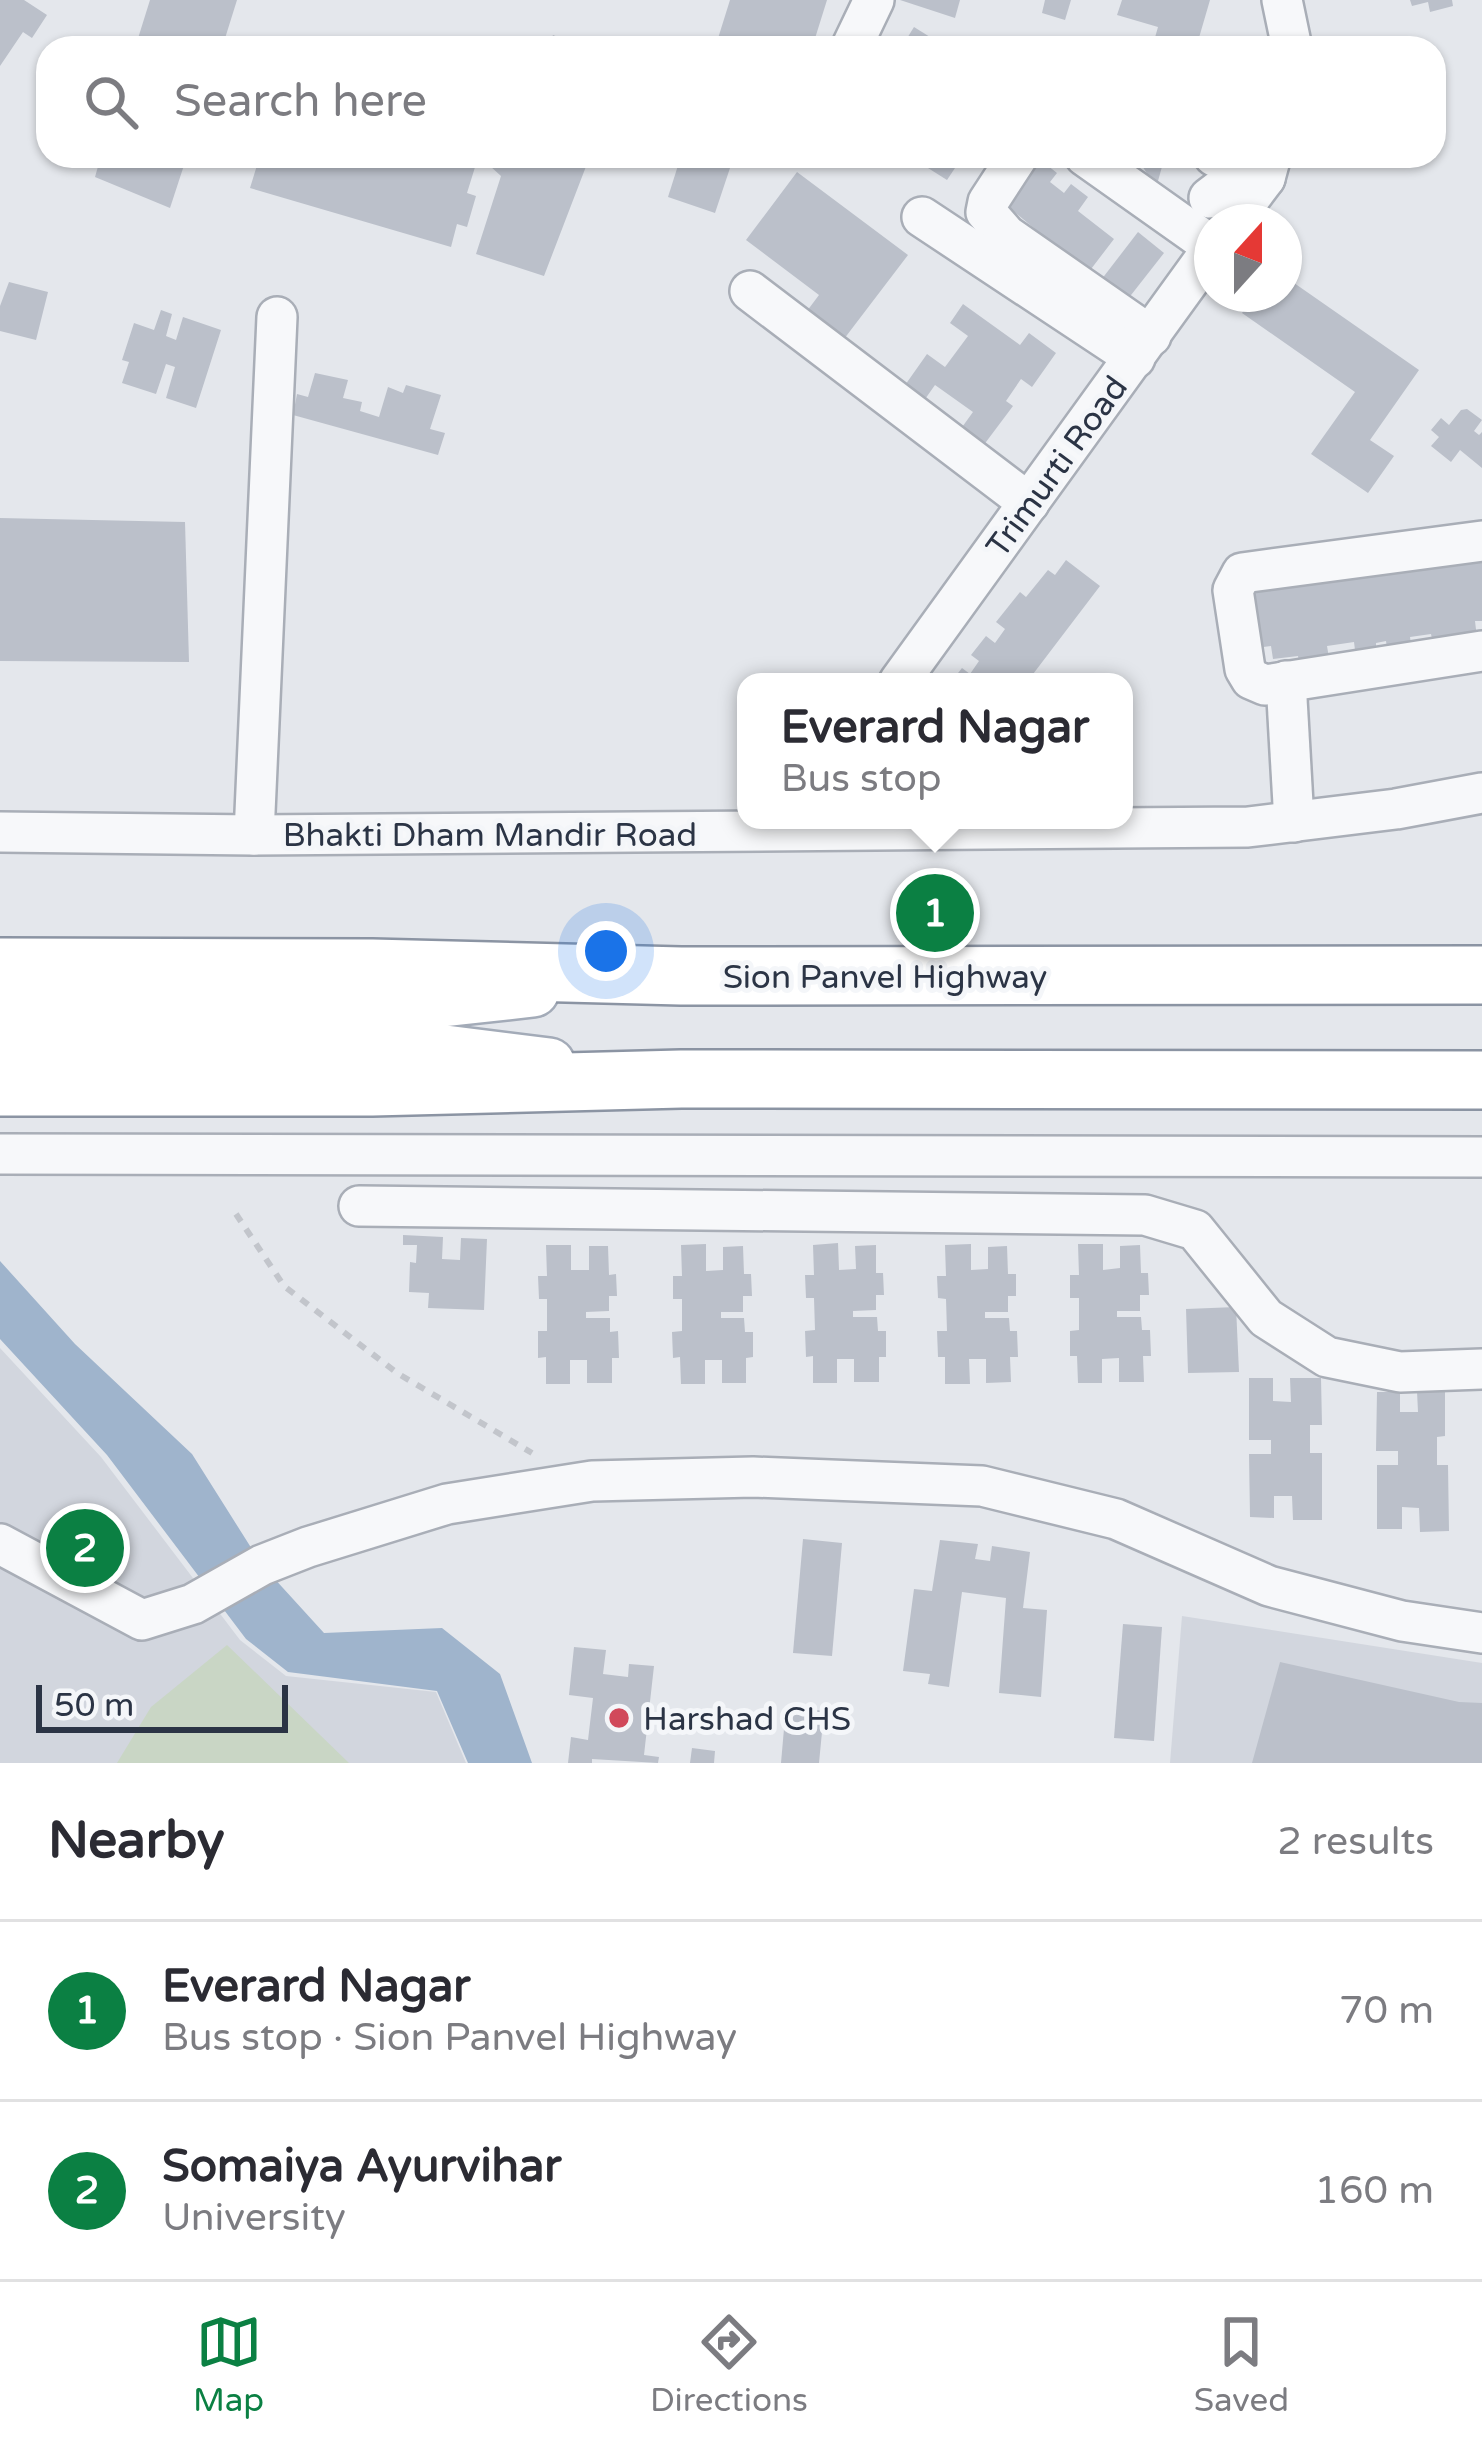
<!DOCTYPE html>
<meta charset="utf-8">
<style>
body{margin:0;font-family:"Varela Round",sans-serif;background:#f2f2f3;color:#2b2b33}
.compass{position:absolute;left:1194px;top:204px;width:108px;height:108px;border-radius:50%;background:#fff;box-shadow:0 3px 9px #0004;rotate:21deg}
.scale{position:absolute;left:36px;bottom:30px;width:252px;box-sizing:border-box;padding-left:12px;border:6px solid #2b3445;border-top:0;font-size:33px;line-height:42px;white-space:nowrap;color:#2b3445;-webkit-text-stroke:9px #f4f6f9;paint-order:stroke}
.you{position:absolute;left:606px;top:951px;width:42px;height:42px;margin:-30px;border:9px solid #fff;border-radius:50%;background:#1a73e8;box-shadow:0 0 0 18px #1a73e833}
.badge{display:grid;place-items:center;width:78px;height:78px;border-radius:50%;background:#0b8043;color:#fff;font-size:39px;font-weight:700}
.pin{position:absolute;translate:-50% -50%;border:6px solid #fff;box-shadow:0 3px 12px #0006}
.popup{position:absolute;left:737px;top:673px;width:396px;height:156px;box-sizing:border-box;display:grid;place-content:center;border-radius:24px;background:#fff;filter:drop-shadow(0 3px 9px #0005);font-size:39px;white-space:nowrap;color:#7c7c81}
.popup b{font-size:45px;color:#2b2b33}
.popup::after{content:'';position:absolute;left:50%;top:100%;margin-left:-24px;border:24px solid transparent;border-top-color:#fff}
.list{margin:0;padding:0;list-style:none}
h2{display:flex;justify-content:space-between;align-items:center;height:156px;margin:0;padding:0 48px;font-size:51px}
h2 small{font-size:39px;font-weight:400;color:#7c7c81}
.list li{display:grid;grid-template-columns:78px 1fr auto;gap:36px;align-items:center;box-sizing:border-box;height:180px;padding:0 48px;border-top:3px solid #e1e1e2}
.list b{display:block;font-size:45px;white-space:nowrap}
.list p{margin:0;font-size:39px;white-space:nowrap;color:#7c7c81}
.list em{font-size:39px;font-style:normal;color:#7c7c81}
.icon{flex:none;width:66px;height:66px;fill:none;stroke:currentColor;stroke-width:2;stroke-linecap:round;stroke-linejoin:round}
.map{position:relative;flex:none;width:1482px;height:1763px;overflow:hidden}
.search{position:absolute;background:#fff;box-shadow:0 3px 9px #0004;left:36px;right:36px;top:36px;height:132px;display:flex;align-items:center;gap:30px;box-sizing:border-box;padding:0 42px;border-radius:36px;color:#7c7c81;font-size:45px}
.sheet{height:516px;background:#fff}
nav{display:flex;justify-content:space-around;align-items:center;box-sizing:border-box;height:168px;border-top:3px solid #e1e1e2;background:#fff;font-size:33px;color:#7c7c81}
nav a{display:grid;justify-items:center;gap:6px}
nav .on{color:#0b8043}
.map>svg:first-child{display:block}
.built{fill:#d2d6de}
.green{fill:#c9d6c5}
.water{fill:#9fb4cc}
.building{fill:#bbc0ca}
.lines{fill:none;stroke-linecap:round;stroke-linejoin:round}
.minor-casing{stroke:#a9aeb7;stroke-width:44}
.major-casing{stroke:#a3abb8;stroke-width:56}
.highway-casing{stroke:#8b94a3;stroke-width:62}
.path{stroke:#c2c5cb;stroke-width:6;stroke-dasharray:9 9;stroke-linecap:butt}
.minor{stroke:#f7f8fa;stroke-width:39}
.major{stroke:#fff;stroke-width:51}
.highway{stroke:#fff;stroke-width:57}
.poi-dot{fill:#d1495b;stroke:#f4f6f9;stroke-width:4.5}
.labels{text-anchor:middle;stroke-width:10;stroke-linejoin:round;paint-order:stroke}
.street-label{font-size:33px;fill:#2b3445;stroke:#f4f6f9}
.poi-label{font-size:33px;fill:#2b3445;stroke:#f4f6f9;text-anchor:start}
</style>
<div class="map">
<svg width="1482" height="1763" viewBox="0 0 1482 1763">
<rect width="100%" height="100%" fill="#e4e7ec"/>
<!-- built -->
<g class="built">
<polygon points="0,1348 101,1457 240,1640 286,1676 436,1692 466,1763 0,1763"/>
<polygon points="1182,1616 1482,1663 1482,1763 1170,1763"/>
</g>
<!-- green -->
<polygon class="green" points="227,1645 349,1763 117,1763 151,1707"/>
<!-- water -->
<polygon class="water" points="0,1261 75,1344 192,1454 262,1565 324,1633 442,1628 500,1674 532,1763 468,1763 437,1691 288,1672 246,1639 107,1455 0,1339"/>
<!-- building -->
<g class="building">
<polygon points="0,0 24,0 47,15 32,38 23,32 0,66"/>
<polygon points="150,0 237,0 222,48 135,48"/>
<polygon points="730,0 827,0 812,48 715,48"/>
<polygon points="900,0 960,0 955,18"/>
<polygon points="1045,0 1071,0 1065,20 1042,13"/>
<polygon points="1122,0 1210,0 1196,48 1152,48 1158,27 1117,15"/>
<polygon points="1410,0 1452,0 1453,6 1430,12 1428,2 1412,6"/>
<polygon points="914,27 938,42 934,48 901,48"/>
<polygon points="553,35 584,48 548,48"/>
<polygon points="101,156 187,156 170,208 95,177"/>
<polygon points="243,156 449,156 476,164 467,193 476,196 467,227 457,224 451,247 250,188 258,162"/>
<polygon points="494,156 590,156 544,276 476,254 501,176 490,166"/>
<polygon points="681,156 734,156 715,213 668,197"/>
<polygon points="909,156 963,156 947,180"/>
<polygon points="1136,156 1165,156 1156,188"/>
<polygon points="1042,161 1057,173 1050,182 1064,193 1071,184 1088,197 1078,211 1114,239 1088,273 1000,200 1025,166 1036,167"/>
<polygon points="797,172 908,255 844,339 807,311 819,295 746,240"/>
<polygon points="1138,232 1164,253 1124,304 1098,284"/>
<polygon points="1284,276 1419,370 1370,440 1394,456 1368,493 1311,454 1355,392 1242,313 1255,294 1284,294"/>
<polygon points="9,282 48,292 36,340 0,331 0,306"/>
<polygon points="963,304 1020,345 1029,333 1056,353 1032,387 1021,379 1006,401 1013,406 983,446 960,430 973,412 935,385 923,402 903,388 927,354 945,367 968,336 950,323"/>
<polygon points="161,310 172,314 166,336 176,340 183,317 221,330 196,408 166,398 175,367 166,364 156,394 122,383 129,362 122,360 134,323 154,330"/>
<polygon points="315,373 348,380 343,398 362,402 360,411 379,417 388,387 403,393 406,385 441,395 430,429 445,433 438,455 293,415 297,394 308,397"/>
<polygon points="1467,409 1482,420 1474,431 1479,435 1482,432 1482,468 1460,450 1451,462 1431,446 1439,437 1431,430 1441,418 1449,425 1461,410"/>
<polygon points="0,518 185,522 189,662 0,661"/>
<polygon points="1066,560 1100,586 1027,682 951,682 962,668 970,674 979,661 971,655 986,636 995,643 1005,629 996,622 1020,592 1026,597 1048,570 1055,575"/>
<polygon points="1482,560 1482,621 1475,621 1477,638 1433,644 1431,634 1410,637 1411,644 1387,648 1386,641 1376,643 1376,648 1355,650 1354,642 1327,646 1329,658 1299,662 1298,656 1273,659 1271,646 1248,649 1250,589"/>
<polygon points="403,1235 443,1237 442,1259 460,1260 461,1238 487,1239 484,1310 428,1308 429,1293 409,1292 410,1262 416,1263 417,1245 403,1245"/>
<polygon points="838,1243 839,1270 856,1269 855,1246 876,1245 876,1273 883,1273 884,1295 876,1295 876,1310 853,1311 853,1317 877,1317 878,1331 886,1331 886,1357 879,1357 879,1382 854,1382 854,1359 837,1359 837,1383 813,1383 813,1356 806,1357 805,1331 815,1330 814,1298 806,1298 805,1275 814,1275 813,1245"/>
<polygon points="706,1244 706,1271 723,1270 723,1247 743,1246 744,1274 751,1274 752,1296 743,1296 743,1312 721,1312 721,1318 744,1318 745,1332 753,1332 753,1357 746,1358 746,1383 722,1383 722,1360 705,1360 705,1384 681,1384 680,1357 673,1358 672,1332 682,1331 682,1299 673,1299 673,1276 682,1276 681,1245"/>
<polygon points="971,1244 971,1270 988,1269 988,1247 1007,1246 1008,1274 1016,1274 1016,1296 1008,1296 1008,1312 985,1312 985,1318 1009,1318 1010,1331 1017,1331 1018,1357 1010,1357 1011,1382 986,1383 986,1359 969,1359 970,1384 945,1384 945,1357 938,1357 937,1331 947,1331 946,1299 938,1298 937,1276 946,1276 945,1245"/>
<polygon points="1078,1244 1103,1244 1103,1270 1120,1268 1120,1246 1140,1245 1141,1273 1148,1273 1149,1295 1140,1295 1140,1311 1117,1311 1117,1317 1141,1317 1142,1330 1150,1330 1151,1356 1143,1356 1144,1382 1119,1382 1119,1358 1102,1359 1102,1383 1078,1383 1077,1356 1070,1356 1070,1331 1079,1330 1079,1298 1070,1298 1070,1275 1079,1275"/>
<polygon points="546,1245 571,1245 571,1270 589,1270 589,1246 608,1246 609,1275 616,1274 617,1296 609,1296 609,1311 586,1312 586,1318 610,1318 610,1332 618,1331 619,1358 612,1358 612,1383 587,1383 587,1360 570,1360 570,1384 546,1384 546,1357 538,1358 538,1331 547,1331 547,1299 539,1299 538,1276 547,1276"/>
<polygon points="1236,1307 1239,1372 1188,1373 1186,1309"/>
<polygon points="1249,1378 1273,1378 1273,1401 1291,1402 1290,1378 1321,1378 1322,1425 1310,1425 1310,1453 1322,1453 1322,1520 1293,1520 1292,1496 1274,1496 1274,1518 1250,1517 1249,1454 1271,1454 1271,1440 1249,1440"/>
<polygon points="1417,1391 1445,1391 1445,1436 1437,1437 1437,1465 1448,1465 1449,1531 1420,1532 1419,1508 1402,1507 1402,1529 1377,1529 1377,1465 1398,1465 1398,1451 1376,1451 1377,1392 1400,1392 1400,1412 1418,1412"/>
<polygon points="803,1539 842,1543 832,1656 793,1653"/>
<polygon points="940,1540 978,1544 975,1559 990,1561 992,1546 1030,1552 1023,1608 1047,1610 1041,1697 999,1693 1006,1598 962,1592 949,1687 928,1684 930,1674 903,1671 914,1589 932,1591"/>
<polygon points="1123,1624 1162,1627 1154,1741 1114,1738"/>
<polygon points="574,1647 606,1650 603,1674 628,1677 629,1664 654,1666 644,1755 659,1757 658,1763 592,1759 592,1763 568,1763 571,1737 588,1740 593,1698 569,1695"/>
<polygon points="1280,1662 1459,1702 1482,1703 1482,1763 1252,1763"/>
<polygon points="786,1706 824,1711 819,1763 781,1763"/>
<polygon points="692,1748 715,1751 714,1763 690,1763"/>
</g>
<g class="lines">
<defs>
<g id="minor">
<polyline points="1282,0 1292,48"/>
<polyline points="851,48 874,0"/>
<polyline points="1018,156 988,202 986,212 1006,235 1151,336"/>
<polyline points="1085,156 1212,246"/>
<polyline points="1214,156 1265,178"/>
<polyline points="1209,198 1226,185 1242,156"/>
<polyline points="922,217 1135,358"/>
<polyline points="1232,222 1265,178 1271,156"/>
<polyline points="750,291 1029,503"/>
<polyline points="1482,541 1242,573 1233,590 1245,669 1251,679 1265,685 1482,651"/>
<polyline points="1286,681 1294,822"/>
<polyline points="899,682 1212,249"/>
<polyline points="0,832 254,835 1248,827 1396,809 1482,793"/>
<polyline points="254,835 277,317"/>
<polyline points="0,1154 1482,1157"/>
<polyline points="359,1206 1145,1215 1195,1230 1266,1318 1327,1357 1400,1372 1482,1369"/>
<polyline points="0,1544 142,1620 193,1604 262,1565 308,1547 447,1504 592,1481 753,1477 982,1486 1116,1519 1269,1586 1402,1621 1482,1633"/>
</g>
<g id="major">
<polyline points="0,1004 387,1007 533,991"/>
<polyline points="0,1047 389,1044 549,1064"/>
</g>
<g id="highway">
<polyline points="0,967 372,968 681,976 1482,975"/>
<polyline points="0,1087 372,1087 681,1079 1482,1080"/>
</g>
</defs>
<!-- minor casing -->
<use href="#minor" class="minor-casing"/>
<!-- major casing -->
<use href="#major" class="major-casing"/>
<!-- highway casing -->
<use href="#highway" class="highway-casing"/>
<!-- path -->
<polyline class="path" points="236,1214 284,1286 397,1373 532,1453"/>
<!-- minor -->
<use href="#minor" class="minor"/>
<!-- major -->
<use href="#major" class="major"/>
<!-- highway -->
<use href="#highway" class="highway"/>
</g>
<!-- markers -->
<circle class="poi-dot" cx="619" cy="1718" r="12"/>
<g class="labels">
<!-- street labels -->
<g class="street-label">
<text transform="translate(1056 466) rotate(-54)" y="12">Trimurti Road</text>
<text x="490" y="846">Bhakti Dham Mandir Road</text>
<text x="885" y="988">Sion Panvel Highway</text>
</g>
<!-- poi labels -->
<g class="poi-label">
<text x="643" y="1730">Harshad CHS</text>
</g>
</g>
</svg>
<svg class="compass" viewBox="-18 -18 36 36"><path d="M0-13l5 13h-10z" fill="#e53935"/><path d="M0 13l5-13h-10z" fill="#7c7c81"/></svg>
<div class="scale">50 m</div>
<div class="you"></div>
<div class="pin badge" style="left:935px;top:913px">1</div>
<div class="popup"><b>Everard Nagar</b>Bus stop</div>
<div class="pin badge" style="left:85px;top:1548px">2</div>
<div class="search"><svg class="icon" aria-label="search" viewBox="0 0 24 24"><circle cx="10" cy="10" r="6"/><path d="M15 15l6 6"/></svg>Search here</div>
</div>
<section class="sheet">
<h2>Nearby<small>2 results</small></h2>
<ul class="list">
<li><span class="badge">1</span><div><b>Everard Nagar</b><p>Bus stop · Sion Panvel Highway</p></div><em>70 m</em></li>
<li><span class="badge">2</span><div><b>Somaiya Ayurvihar</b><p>University</p></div><em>160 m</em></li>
</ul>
</section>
<nav>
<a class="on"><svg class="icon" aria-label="map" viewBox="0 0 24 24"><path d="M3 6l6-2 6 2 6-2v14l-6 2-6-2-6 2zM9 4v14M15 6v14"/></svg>Map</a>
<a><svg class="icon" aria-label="directions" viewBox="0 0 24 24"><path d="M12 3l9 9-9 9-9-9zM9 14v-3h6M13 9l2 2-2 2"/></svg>Directions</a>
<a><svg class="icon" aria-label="saved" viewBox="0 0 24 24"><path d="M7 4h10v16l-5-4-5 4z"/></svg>Saved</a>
</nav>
